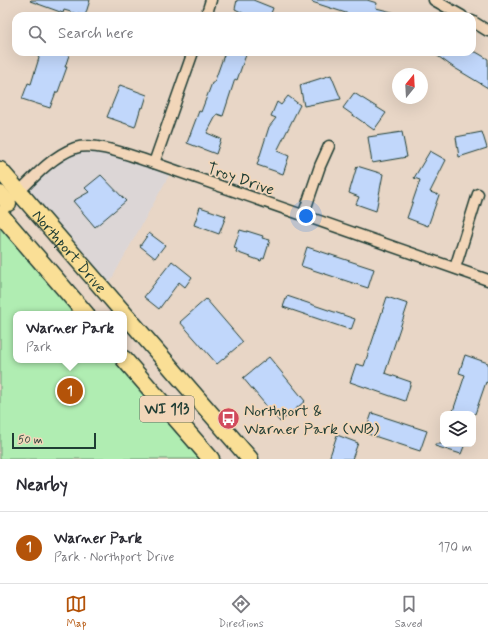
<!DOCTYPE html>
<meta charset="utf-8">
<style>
body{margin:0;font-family:Mynerve,sans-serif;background:#f2f2f3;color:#2b2b33}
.controls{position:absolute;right:12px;bottom:12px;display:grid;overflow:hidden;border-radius:8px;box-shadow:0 4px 16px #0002}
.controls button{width:36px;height:36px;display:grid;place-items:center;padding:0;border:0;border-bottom:1px solid #e1e1e2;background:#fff;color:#2b2b33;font:20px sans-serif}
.compass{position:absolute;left:392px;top:68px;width:36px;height:36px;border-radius:50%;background:#fff;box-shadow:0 4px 16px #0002;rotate:18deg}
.scale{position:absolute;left:12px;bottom:10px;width:84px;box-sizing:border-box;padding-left:4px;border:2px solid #1f3d34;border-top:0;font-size:11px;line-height:14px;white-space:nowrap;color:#1f3d34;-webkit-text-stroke:3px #f2d6b9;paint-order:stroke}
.you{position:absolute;left:306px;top:216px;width:14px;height:14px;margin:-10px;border:3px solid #fff;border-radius:50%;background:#1a73e8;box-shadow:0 0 0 6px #1a73e833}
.badge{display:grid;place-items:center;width:26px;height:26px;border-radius:50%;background:#b45309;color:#fff;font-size:13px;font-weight:700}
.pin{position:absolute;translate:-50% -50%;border:2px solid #fff;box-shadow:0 1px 4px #0006}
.popup{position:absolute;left:13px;top:311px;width:114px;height:52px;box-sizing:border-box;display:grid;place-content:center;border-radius:8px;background:#fff;filter:drop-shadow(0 1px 3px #0005);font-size:13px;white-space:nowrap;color:#7c7c81}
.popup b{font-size:15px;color:#2b2b33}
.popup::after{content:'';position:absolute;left:50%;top:100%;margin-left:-8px;border:8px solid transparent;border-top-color:#fff}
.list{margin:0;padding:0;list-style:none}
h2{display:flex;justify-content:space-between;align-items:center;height:52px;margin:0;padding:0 16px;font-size:17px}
h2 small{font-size:13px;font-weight:400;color:#7c7c81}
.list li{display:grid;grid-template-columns:26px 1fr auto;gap:12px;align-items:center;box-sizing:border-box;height:72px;padding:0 16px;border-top:1px solid #e1e1e2}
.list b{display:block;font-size:15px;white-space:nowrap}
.list p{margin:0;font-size:13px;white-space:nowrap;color:#7c7c81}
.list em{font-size:13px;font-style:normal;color:#7c7c81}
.icon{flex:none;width:22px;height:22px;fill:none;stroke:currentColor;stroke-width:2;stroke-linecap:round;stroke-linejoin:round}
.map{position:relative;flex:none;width:488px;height:459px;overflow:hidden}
.search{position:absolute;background:#fff;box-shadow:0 4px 16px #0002;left:12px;right:12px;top:12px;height:44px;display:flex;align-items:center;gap:10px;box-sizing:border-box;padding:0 14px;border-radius:12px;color:#7c7c81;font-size:15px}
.sheet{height:124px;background:#fff}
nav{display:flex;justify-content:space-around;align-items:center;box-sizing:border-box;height:56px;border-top:1px solid #e1e1e2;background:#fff;font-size:11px;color:#7c7c81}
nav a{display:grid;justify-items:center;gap:2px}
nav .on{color:#b45309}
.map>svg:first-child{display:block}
.built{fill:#dcd6d6}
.green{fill:#b0edb2;stroke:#689573}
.building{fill:#c1d7fb;stroke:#1f3d34}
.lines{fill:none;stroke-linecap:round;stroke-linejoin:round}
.minor-casing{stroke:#1f3d34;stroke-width:13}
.primary-casing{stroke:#1f3d34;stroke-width:19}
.minor{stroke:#f2d6b9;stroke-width:10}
.primary{stroke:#fadf96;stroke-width:16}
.labels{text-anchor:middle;stroke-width:3.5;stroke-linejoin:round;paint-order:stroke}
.shield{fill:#f2d6b9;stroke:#5e6b5c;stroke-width:1}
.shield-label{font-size:15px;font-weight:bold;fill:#1f3d34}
.street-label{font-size:16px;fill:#1f3d34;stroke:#f2d6b9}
.poi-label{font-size:16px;fill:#1f3d34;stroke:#f2d6b9;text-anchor:start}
</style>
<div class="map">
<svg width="488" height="459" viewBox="0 0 488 459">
<rect width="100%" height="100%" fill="#e8d6c6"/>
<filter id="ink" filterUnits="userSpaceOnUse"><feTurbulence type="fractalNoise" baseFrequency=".025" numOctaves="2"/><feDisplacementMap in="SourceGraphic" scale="8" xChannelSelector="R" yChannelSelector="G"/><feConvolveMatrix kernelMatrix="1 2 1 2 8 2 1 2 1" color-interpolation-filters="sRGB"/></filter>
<g filter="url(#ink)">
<!-- built -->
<polygon class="built" points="85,147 172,170 105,291 19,192 42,170"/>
<!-- green -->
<polygon class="green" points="0,227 22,250 75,314 16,314 16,360 113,360 199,459 0,459"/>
<!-- building -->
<g class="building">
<polygon points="31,0 90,0 85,16 64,10 63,13 30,1"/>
<polygon points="237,0 253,0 273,8 270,16 242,16 243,13 235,9"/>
<polygon points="312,0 367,0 377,3 376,8 396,13 396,16 355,16 312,2"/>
<polygon points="35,52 70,52 65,67 67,67 58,92 56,92 50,108 22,99 28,83 31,84 39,58"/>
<polygon points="225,52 247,52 237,80 235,79 223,116 217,114 207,133 221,139 216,154 187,143 199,111 201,112 212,83 214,83"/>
<polygon points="432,52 476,52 488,59 488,88 453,67"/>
<polygon points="331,75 341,99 304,106 300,85"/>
<polygon points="120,85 147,95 143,108 141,107 135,127 107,117"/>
<polygon points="354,93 386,113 374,130 343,108"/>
<polygon points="288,96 300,105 277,151 289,156 283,174 257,165 269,127 276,118 271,116 277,102 281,105"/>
<polygon points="402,132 407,157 372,163 368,137"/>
<polygon points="482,132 487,148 459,157 456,137"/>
<polygon points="430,151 446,160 430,192 439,195 428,226 407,218 420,180 414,178"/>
<polygon points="357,166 383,174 376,211 356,204 359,197 349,193"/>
<polygon points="101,175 126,201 95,227 73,201 89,192 85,188"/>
<polygon points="200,207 226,216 219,234 194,225"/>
<polygon points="240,230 247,232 247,231 263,236 262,238 270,240 264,259 262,258 261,261 236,252 237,249 234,248"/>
<polygon points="149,233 165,245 155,258 140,246"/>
<polygon points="307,247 374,269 368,288 301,266"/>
<polygon points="172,261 192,277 185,287 179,282 159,309 144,297"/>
<polygon points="287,296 355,319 351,330 283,307"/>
<polygon points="387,297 408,304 385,373 411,382 405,401 350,382 356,364 364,366"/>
<polygon points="206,299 243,342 217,364 180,322"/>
<polygon points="465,355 488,363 488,383 486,382 475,414 452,414 465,375 459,373"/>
<polygon points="269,357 305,401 280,422 243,378"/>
<polygon points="372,413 427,431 420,451 365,433"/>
<polygon points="337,435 358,443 352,459 329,459"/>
<polygon points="435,444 465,444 461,454 435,446"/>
</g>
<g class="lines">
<defs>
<g id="minor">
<polyline points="434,0 462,16"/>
<polyline points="206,16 211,0"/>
<polyline points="472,21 488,31"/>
<polyline points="154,163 193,52"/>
<path d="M15,196c17,-17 37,-40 60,-48 21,-7 58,9 79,15l334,117"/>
<polyline points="303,216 320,166 329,146"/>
<polyline points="455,268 478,194"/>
</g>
<g id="primary">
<path id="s1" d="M0,170l250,289"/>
<polyline points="0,194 8,203"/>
<polyline points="0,214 86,314"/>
<polyline points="124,359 211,459"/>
</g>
</defs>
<!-- minor casing -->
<use href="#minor" class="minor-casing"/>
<!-- primary casing -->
<use href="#primary" class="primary-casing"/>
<!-- minor -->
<use href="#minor" class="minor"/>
<!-- primary -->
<use href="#primary" class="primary"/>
</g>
</g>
<!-- icons -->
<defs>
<symbol id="bus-disc" viewBox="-11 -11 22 22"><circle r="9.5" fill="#d1495b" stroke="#f2d6b9"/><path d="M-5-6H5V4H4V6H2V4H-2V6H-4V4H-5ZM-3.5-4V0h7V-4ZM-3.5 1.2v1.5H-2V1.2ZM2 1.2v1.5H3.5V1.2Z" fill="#fff"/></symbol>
</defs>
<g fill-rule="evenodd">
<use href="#bus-disc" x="216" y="406" width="25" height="25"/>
</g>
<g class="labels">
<!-- shield labels -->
<rect class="shield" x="140" y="396" width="54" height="26" rx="3"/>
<g class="shield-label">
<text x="167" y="414">WI 113</text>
</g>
<!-- street labels -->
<g class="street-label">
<text transform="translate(241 178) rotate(19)" y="6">Troy Drive</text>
<text dy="6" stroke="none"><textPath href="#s1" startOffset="107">Northport Drive</textPath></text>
</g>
<!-- poi labels -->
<g class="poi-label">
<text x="244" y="416">Northport &amp;<tspan x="244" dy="18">Warner Park (WB)</tspan></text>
</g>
</g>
</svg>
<div class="controls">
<button><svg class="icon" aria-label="layers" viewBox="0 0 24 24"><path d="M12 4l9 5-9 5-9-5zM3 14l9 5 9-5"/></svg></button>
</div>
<svg class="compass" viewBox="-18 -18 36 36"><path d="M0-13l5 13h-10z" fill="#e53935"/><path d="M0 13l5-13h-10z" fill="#7c7c81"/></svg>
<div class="scale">50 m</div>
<div class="you"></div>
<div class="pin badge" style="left:70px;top:391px">1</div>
<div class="popup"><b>Warner Park</b>Park</div>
<div class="search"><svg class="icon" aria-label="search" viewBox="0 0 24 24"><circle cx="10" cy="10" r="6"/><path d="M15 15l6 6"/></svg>Search here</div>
</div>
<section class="sheet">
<h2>Nearby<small></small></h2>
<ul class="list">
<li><span class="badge">1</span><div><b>Warner Park</b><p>Park · Northport Drive</p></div><em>170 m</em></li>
</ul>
</section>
<nav>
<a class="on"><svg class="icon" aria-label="map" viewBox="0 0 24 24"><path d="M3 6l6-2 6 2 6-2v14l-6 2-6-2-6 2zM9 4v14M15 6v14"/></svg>Map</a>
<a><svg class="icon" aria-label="directions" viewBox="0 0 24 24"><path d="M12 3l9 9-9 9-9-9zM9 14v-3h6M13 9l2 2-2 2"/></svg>Directions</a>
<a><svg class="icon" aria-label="saved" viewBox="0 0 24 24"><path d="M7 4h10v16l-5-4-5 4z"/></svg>Saved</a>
</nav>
